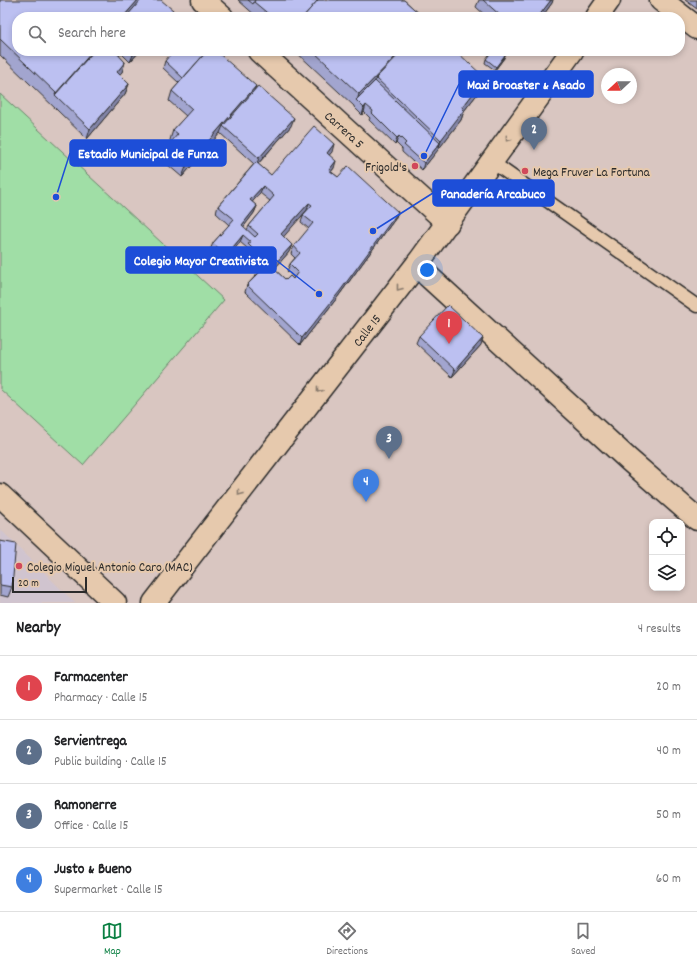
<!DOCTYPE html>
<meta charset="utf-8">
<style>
body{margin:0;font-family:Dekko,sans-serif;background:#f6f6f6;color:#202124}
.controls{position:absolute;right:12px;bottom:12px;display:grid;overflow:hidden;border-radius:8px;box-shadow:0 2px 6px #0003}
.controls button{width:36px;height:36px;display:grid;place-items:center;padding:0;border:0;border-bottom:1px solid #e0e0e0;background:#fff;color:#202124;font:20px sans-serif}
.compass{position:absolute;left:601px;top:68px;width:36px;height:36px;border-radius:50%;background:#fff;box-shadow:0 2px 6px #0003;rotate:248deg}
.scale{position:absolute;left:12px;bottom:10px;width:75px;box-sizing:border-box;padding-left:4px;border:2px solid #2b2b2b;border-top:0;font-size:11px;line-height:14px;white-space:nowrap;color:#2b2b2b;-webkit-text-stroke:3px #e6c9ad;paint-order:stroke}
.you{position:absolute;left:427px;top:270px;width:14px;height:14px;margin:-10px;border:3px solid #fff;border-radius:50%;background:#1a73e8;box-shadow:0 0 0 6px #1a73e833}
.badge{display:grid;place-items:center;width:26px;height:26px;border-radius:50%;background:#0b8043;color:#fff;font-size:13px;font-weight:700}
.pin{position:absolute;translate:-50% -33px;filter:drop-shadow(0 1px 2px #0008)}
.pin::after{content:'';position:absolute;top:21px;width:14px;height:12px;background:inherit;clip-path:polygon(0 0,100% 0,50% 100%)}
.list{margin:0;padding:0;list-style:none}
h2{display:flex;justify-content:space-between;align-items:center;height:52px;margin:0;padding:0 16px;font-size:17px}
h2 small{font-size:13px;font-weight:400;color:#757577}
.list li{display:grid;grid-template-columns:26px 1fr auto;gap:12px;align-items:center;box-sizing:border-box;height:64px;padding:0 16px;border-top:1px solid #e0e0e0}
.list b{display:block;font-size:15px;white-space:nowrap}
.list p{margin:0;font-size:13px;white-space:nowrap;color:#757577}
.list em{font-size:13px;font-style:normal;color:#757577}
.icon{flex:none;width:22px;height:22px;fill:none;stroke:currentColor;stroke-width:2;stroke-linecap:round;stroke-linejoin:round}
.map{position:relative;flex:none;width:697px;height:603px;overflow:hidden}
.search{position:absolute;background:#fff;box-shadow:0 2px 6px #0003;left:12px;right:12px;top:12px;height:44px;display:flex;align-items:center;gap:10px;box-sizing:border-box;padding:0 14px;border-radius:16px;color:#757577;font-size:15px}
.sheet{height:308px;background:#fff}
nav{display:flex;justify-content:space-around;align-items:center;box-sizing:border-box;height:56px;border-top:1px solid #e0e0e0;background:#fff;font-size:11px;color:#757577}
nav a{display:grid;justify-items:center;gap:2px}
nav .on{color:#0b8043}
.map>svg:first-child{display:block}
.built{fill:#d0c4cf}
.green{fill:#a0dea6;stroke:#668468}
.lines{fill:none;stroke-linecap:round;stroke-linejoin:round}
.service-casing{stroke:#2b2b2b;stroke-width:15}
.minor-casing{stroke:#2b2b2b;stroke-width:25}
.tertiary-casing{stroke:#2b2b2b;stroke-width:25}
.service{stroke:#e6c9ad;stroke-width:12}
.minor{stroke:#e6c9ad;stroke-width:22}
.tertiary{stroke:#e6c9ad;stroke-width:22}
.wall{fill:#a2a5cf;stroke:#2b2b2b;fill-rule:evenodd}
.shaded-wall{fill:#8486a9;stroke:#2b2b2b}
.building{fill:#bcc0f1;stroke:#2b2b2b;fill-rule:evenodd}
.oneway{stroke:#887a6c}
.poi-dot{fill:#d1495b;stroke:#e6c9ad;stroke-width:1.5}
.labels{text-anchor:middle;stroke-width:4;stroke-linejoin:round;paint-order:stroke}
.street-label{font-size:13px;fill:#2b2b2b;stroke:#e6c9ad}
.poi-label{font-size:13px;fill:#2b2b2b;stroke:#e6c9ad;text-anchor:start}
.leader{fill:none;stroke:#1d4ed8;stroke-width:1.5}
.callout-dot{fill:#1d4ed8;stroke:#e6c9ad;stroke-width:1.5}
.callout{fill:#1d4ed8;stroke:#1d4ed8;stroke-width:1.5}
.callout-label{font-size:14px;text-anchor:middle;font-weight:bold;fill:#fff}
</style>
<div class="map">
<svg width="697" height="603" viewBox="0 0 697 603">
<rect width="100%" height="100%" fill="#d9c6c1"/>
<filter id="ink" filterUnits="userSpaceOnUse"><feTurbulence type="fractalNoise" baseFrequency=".025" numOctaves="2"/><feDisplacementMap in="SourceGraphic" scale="8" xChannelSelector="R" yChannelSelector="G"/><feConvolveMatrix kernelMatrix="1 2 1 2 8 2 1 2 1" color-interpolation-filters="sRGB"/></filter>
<g filter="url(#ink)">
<!-- built -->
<polygon class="built" points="0,529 75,603 0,603"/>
<!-- green -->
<polygon class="green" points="0,94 224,300 83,465 0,389"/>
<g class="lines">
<defs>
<polyline id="service" points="492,162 697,306"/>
<g id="minor">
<polyline points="203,0 222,17"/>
<polyline points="661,0 697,28"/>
<path id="s1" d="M259,51l189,172"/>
<polyline points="418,263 428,276 629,460 697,519"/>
<polyline points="0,495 115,603"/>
</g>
<g id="tertiary">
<polyline points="597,17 609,0"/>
<path id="s2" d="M154,603l264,-340 154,-212"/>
</g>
</defs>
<!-- service casing -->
<use href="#service" class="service-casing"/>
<!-- minor casing -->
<use href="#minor" class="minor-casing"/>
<!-- tertiary casing -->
<use href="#tertiary" class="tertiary-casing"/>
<!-- service -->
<use href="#service" class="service"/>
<!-- minor -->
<use href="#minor" class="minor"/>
<!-- tertiary -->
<use href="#tertiary" class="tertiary"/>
</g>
<!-- wall -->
<g class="wall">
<polygon points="0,0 17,51 140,51 130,62 121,53 119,56 125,62 122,72 119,74 129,84 125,94 87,139 0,55"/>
<polygon points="238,0 404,0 423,17 257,17"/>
<polygon points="479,0 553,0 552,3 542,17 487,17 476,7"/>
<polygon points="685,0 697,0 697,9"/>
<polygon points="295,51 456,51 482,88 464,111 461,120 422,170 402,152 402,149 396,143 395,145 369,120 370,118 364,112 362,115 354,107 354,106"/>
<polygon points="505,55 504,58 495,70 485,63 486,59"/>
<path d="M165,61l90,28 36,37 -33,38 13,11 61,-23 -3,3 5,13 -3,4 7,5 60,35 -3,7 -58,79 -37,47 -55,-53 2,-7 16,-17 -17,-17 1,-3 -7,-6 -5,6 4,4 -2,7 -7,9 -20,-18 3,-7 16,-18 -13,-12 2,-7 36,-42 -34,-31 -38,44 -21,-18 4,-10 6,-7 -1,-2 3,-10 13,-14 -17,-15 3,-10 7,-8 -16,-15zM260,193l10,8 -21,25 -2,4 -4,-3 11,-14 3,-7 -5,-4zM307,210l-4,5 -2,7 8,7 -15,17 -3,8 4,4 -5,6 -3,7 7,7 -1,1 -7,1 -12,-11 15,-17 -6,-16z"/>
<polygon points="419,336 481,345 452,377 416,343"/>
<polygon points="0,541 12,587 8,597 0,595"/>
</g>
<!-- shaded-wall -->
<g class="shaded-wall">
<polygon points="138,0 144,0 129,17 123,17"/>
<polygon points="551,0 553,0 552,3 542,17 538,17"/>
<polygon points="173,10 170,17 166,17"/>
<polygon points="93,51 99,51 55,95 56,93"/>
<polygon points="120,51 122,51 121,53 114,61 117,54"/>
<polygon points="136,51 140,51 130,62 133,55"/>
<polygon points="401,51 409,51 376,78 373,88 357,101 359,94"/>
<polygon points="505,55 504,58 495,70 496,67"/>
<polygon points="125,62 122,72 113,82 117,72"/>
<polygon points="485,78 482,88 464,111 461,120 438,150 441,140 462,108"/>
<polygon points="129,84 125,94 87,139 90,129"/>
<polygon points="256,86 252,96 223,126 220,133 182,177 186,167"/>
<polygon points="366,105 364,112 362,115 364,108"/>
<polygon points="294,118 291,126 256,166 259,158"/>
<polygon points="399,136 396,143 395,145 397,138"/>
<polygon points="440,143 438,150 422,170 424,163"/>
<polygon points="334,144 332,152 325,160 327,153"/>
<polygon points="336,161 334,168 327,177 329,170"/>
<polygon points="263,186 260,193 248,207 250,200"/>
<polygon points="309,203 307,210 279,242 281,234"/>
<polygon points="257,206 254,213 239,233 242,225"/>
<polygon points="398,212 395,219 337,298 300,345 302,338"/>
<polygon points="243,235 240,242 231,254 233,247"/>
<polygon points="292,245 289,252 270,274 272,267"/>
<polygon points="239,252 237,259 230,268 232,261"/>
<polygon points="483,338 481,345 452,377 455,370"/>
</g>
<!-- building -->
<g class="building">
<polygon points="0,0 138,0 123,17 17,17 17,51 93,51 56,93 0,39"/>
<polygon points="141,0 161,0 173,10 166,17 126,17"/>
<polygon points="248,0 255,0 253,4"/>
<polygon points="255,0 318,0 303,17 272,17 254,2"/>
<polygon points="318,0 404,0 423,17 303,17"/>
<polygon points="483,0 551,0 538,17 502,17"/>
<polygon points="94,51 115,51 125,62 117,72 129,84 90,129 55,95"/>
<polygon points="114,51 120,51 117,54"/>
<polygon points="129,51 136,51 133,55"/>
<polygon points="173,51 207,51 183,78 165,61"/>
<polygon points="207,51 216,51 256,86 186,167 165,149 178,134 173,130 192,109 172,91"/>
<polygon points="313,51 401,51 359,94"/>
<polygon points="402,51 456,51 485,78 462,108 464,110 441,140 376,78"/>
<polygon points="492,51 501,51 505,55 496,67 486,59"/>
<polygon points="375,81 440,143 424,163 404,145 406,143 399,136 397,138 372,113 373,111 366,105 364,108 356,100"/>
<polygon points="258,86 294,118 259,158 223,126"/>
<path d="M314,126l20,18 -7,9 9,8 -7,9 9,7 10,-11 50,46 -58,79 -38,47 -55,-53 21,-21 -20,-20 3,-2 -8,-7 -10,12 6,5 -7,9 -19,-18 21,-24 -16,-13 38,-44 15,13zM263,186l11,10 -25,30 9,8 -3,3 -13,-12 15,-19 -7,-6zM309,203l3,2 -9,10 10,8 -19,23 6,7 -10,11 8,8 -5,7 -3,-3 -4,4 -14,-13 20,-22 -11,-11z"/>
<polygon points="448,305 483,338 455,370 419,336"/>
<polygon points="0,541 16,544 12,587 0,585"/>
</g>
<!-- one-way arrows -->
<defs><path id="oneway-chevron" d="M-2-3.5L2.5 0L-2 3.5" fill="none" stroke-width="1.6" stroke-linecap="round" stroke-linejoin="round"/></defs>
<g class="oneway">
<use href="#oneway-chevron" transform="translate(508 139) rotate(126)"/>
<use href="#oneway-chevron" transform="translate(399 288) rotate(128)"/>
<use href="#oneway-chevron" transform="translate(319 390) rotate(128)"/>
<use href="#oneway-chevron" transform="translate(240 493) rotate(128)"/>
</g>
</g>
<!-- markers -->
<g class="poi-dot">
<circle cx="415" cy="166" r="4"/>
<circle cx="525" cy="171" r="4"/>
<circle cx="19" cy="566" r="4"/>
</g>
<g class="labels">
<!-- street labels -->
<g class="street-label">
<text dy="5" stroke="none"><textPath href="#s1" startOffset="116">Carrera 5</textPath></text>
<text dy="5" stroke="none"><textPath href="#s2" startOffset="346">Calle 15</textPath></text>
</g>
<!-- poi labels -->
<g class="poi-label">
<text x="407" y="171" text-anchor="end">Frigold's</text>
<text x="533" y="176">Mega Fruver La Fortuna</text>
<text x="27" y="571">Colegio Miguel Antonio Caro (MAC)</text>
</g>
</g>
<!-- callouts -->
<path class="leader" d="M424 156L459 84M56 197L70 153M373 231L433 193M319 294L276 260"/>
<g class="callout-dot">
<circle cx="424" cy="156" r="4"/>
<circle cx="56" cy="197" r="4"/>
<circle cx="373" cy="231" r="4"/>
<circle cx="319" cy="294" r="4"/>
</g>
<g class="callout">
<rect x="459" y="71" width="134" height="26" rx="4"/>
<rect x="70" y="140" width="156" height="26" rx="4"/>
<rect x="433" y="180" width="121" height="26" rx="4"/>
<rect x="126" y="247" width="150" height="26" rx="4"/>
</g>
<g class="callout-label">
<text x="526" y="89">Maxi Broaster &amp; Asado</text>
<text x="148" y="158">Estadio Municipal de Funza</text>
<text x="493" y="198">Panadería Arcabuco</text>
<text x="201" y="265">Colegio Mayor Creativista</text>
</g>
</svg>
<div class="controls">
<button><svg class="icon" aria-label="locate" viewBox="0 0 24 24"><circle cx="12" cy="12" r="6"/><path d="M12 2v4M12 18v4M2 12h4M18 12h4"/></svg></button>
<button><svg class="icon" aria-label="layers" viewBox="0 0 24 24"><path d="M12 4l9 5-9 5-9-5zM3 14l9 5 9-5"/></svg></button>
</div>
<svg class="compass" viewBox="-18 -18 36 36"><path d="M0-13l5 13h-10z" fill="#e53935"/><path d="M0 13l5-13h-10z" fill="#757577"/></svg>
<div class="scale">20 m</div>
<div class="you"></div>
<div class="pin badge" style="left:449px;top:344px;background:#e0444e">1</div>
<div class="pin badge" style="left:534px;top:150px;background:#5c6f8a">2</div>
<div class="pin badge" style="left:389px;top:459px;background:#5c6f8a">3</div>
<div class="pin badge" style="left:366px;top:502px;background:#3f7fe0">4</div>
<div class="search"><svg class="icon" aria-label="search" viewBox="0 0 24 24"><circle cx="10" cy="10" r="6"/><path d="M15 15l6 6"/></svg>Search here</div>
</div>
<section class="sheet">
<h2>Nearby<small>4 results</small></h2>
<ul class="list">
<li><span class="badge" style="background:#e0444e">1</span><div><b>Farmacenter</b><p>Pharmacy · Calle 15</p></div><em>20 m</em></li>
<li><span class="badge" style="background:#5c6f8a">2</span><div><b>Servientrega</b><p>Public building · Calle 15</p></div><em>40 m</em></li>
<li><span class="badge" style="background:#5c6f8a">3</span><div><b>Ramonerre</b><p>Office · Calle 15</p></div><em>50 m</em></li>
<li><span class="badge" style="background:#3f7fe0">4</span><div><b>Justo &amp; Bueno</b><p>Supermarket · Calle 15</p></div><em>60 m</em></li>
</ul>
</section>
<nav>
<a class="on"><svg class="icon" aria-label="map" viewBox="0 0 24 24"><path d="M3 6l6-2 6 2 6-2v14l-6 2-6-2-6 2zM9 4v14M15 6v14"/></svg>Map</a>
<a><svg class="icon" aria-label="directions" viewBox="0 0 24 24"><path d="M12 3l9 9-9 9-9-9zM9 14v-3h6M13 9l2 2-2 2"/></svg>Directions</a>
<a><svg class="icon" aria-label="saved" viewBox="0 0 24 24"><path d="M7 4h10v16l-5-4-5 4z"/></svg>Saved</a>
</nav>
